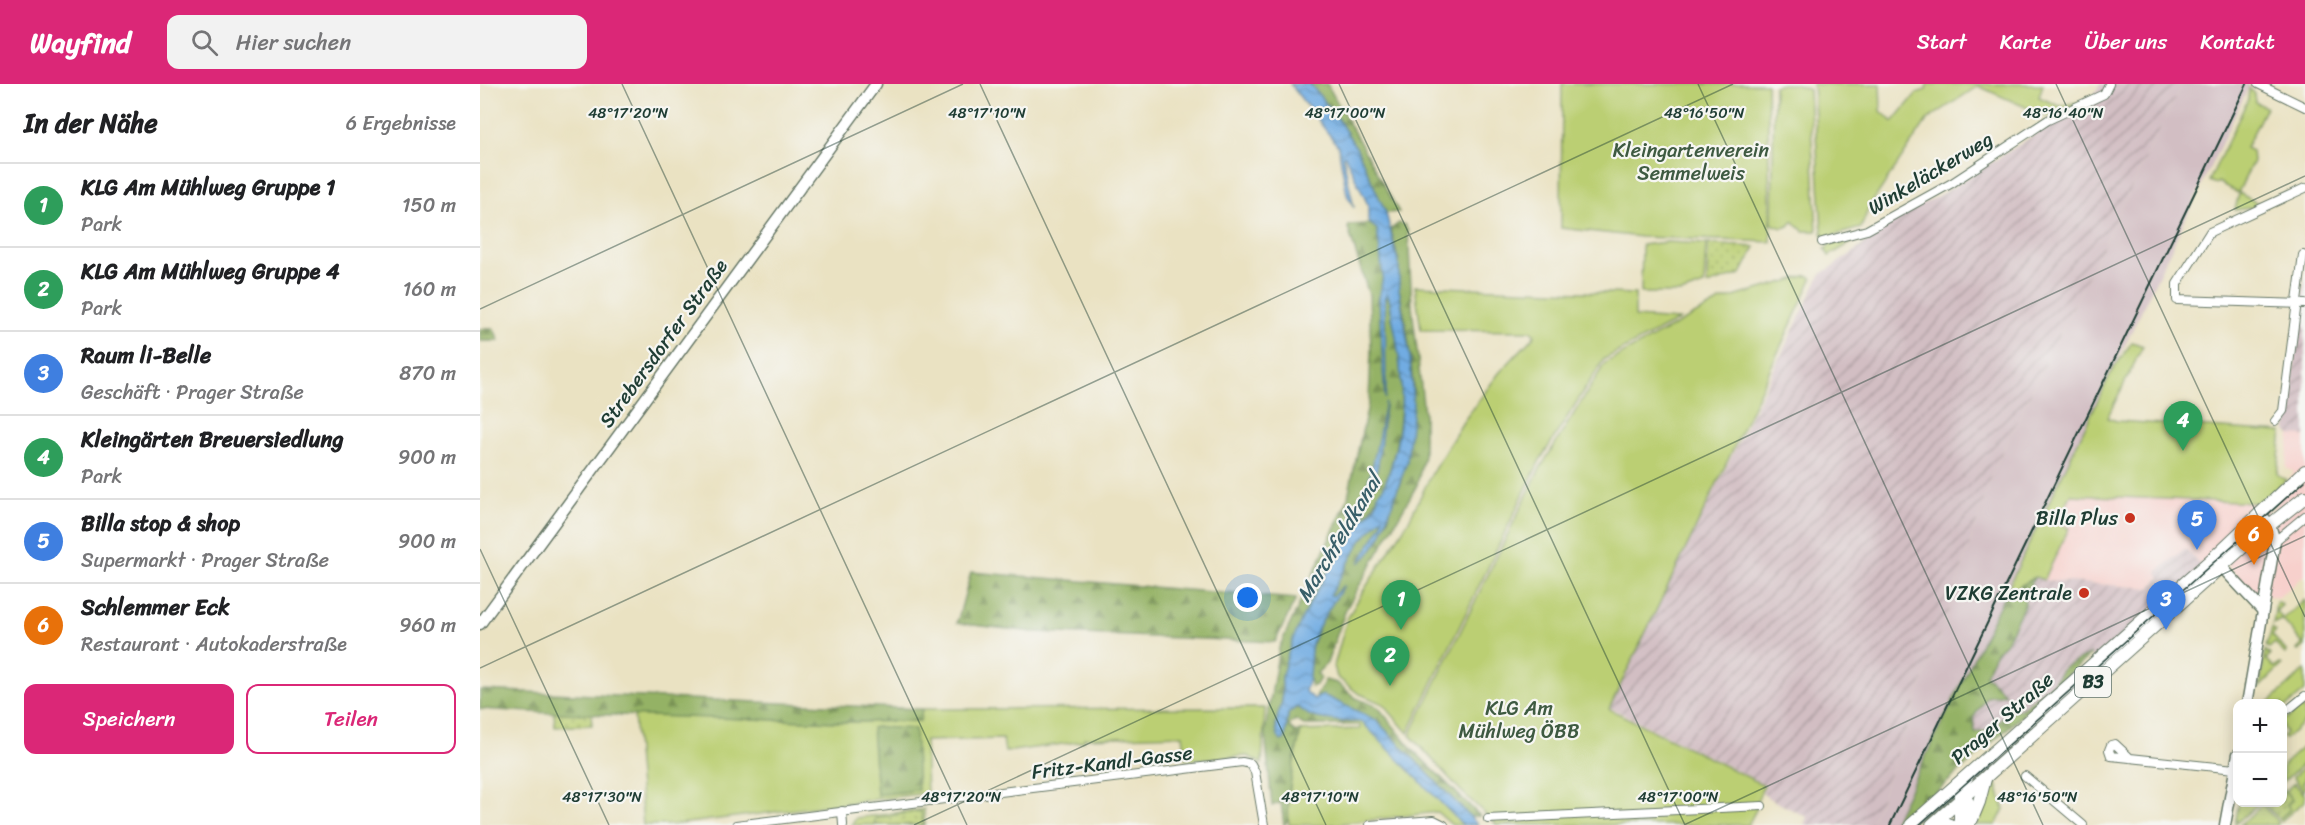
<!DOCTYPE html>
<html lang="de">
<meta charset="utf-8">
<style>
body{margin:0;font-family:Sriracha,sans-serif;background:#f2f2f2;color:#202124}
.controls{position:absolute;right:18px;bottom:18px;display:grid;overflow:hidden;border-radius:12px;box-shadow:0 3px 15px #0003}
.controls button{width:54px;height:54px;display:grid;place-items:center;padding:0;border:0;border-bottom:2px solid #e0e0e0;background:#fff;color:#202124;font:30px sans-serif}
.you{position:absolute;left:768px;top:514px;width:21px;height:21px;margin:-15px;border:4px solid #fff;border-radius:50%;background:#1a73e8;box-shadow:0 0 0 9px #1a73e833}
.badge{display:grid;place-items:center;width:39px;height:39px;border-radius:50%;background:#db2777;color:#fff;font-size:20px;font-weight:700}
.pin{position:absolute;translate:-50% -50px;filter:drop-shadow(0 2px 3px #0008)}
.pin::after{content:'';position:absolute;top:32px;width:21px;height:18px;background:inherit;clip-path:polygon(0 0,100% 0,50% 100%)}
.list{margin:0;padding:0;list-style:none}
h2{display:flex;justify-content:space-between;align-items:center;height:78px;margin:0;padding:0 24px;font-size:26px}
h2 small{font-size:20px;font-weight:400;color:#757577}
.list li{display:grid;grid-template-columns:39px 1fr auto;gap:18px;align-items:center;box-sizing:border-box;height:84px;padding:0 24px;border-top:2px solid #e0e0e0}
.list b{display:block;font-size:22px;white-space:nowrap}
.list p{margin:0;font-size:20px;white-space:nowrap;color:#757577}
.list em{font-size:20px;font-style:normal;color:#757577}
.actions{display:flex;gap:12px;padding:18px 24px}
.actions a{flex:1;padding:14px 0;border:2px solid #db2777;border-radius:12px;text-align:center;font-size:21px;color:#db2777}
.actions .main{background:#db2777;color:#fff}
.icon{flex:none;width:33px;height:33px;fill:none;stroke:currentColor;stroke-width:2;stroke-linecap:round;stroke-linejoin:round}
.map{position:relative;flex:none;width:1825px;height:741px;overflow:hidden}
header{display:flex;align-items:center;gap:36px;box-sizing:border-box;height:84px;padding:0 30px;background:#db2777;color:#fff}
header strong{font-size:28px}
nav{display:flex;gap:33px;margin-inline-start:auto;font-size:21px}
.search{width:420px;height:54px;background:#f2f2f2;display:flex;align-items:center;gap:15px;box-sizing:border-box;padding:0 21px;border-radius:12px;color:#757577;font-size:22px}
main{display:flex}
aside{flex:1;background:#fff}
.map>svg:first-child{display:block}
.built{fill:#f7d0cc}
.industrial{fill:url(#industrial-furrows)}
.railway{fill:#d2bec3}
.green{fill:#bbcf73;stroke:#6d8654;stroke-width:1.5}
.forest{fill:url(#forest-firs);stroke:#5a784c;stroke-width:1.5}
.park{fill:url(#park-dots);stroke:#6d8654;stroke-width:1.5}
.water{fill:url(#water-waves);stroke:#48748b;stroke-width:1.5}
.lines{fill:none;stroke-linecap:round;stroke-linejoin:round}
.minor-casing{stroke:#676;stroke-width:10}
.tertiary-casing{stroke:#676;stroke-width:13}
.secondary-casing{stroke:#676;stroke-width:14}
.primary-casing{stroke:#676;stroke-width:14}
.minor{stroke:#fff;stroke-width:8}
.tertiary{stroke:#fff;stroke-width:10}
.secondary{stroke:#fff;stroke-width:12}
.primary{stroke:#fff;stroke-width:12}
.tram{stroke:#1f3d34;stroke-width:1.5}
.rail{stroke:#1f3d34;stroke-width:2}
.ticks{fill:none;stroke:#1f3d34;stroke-width:1.5;stroke-opacity:0.45}
.poi-dot{fill:#c8321e;stroke:#f6f6f2;stroke-width:2}
.labels{text-anchor:middle;stroke-width:4.5;stroke-linejoin:round;paint-order:stroke}
.shield{fill:#f6f6f2;stroke:#60746d;stroke-width:1.5}
.shield-label{font-size:18px;font-weight:bold;fill:#1f3d34}
.park-label{font-size:20px;fill:#3e5a41;stroke:#f6f6f2}
.street-label{font-size:20px;fill:#1f3d34;stroke:#f6f6f2}
.poi-label{font-size:20px;fill:#1f3d34;stroke:#f6f6f2;text-anchor:end}
.water-label{font-size:21px;font-style:italic;fill:#385e68;stroke:#f6f6f2}
.ticks-label{font-size:15px;text-anchor:middle;fill:#1f3d34;stroke:#f6f6f2;stroke-width:4.5;stroke-linejoin:round;paint-order:stroke}
</style>
<header>
<strong>Wayfind</strong>
<div class="search"><svg class="icon" aria-label="search" viewBox="0 0 24 24"><circle cx="10" cy="10" r="6"/><path d="M15 15l6 6"/></svg>Hier suchen</div>
<nav><a>Start</a><a>Karte</a><a>Über uns</a><a>Kontakt</a></nav>
</header>
<main>
<aside>
<h2>In der Nähe<small>6 Ergebnisse</small></h2>
<ul class="list">
<li><span class="badge" style="background:#2e9e5b">1</span><div><b>KLG Am Mühlweg Gruppe 1</b><p>Park</p></div><em>150 m</em></li>
<li><span class="badge" style="background:#2e9e5b">2</span><div><b>KLG Am Mühlweg Gruppe 4</b><p>Park</p></div><em>160 m</em></li>
<li><span class="badge" style="background:#3f7fe0">3</span><div><b>Raum li-Belle</b><p>Geschäft · Prager Straße</p></div><em>870 m</em></li>
<li><span class="badge" style="background:#2e9e5b">4</span><div><b>Kleingärten Breuersiedlung</b><p>Park</p></div><em>900 m</em></li>
<li><span class="badge" style="background:#3f7fe0">5</span><div><b>Billa stop &amp; shop</b><p>Supermarkt · Prager Straße</p></div><em>900 m</em></li>
<li><span class="badge" style="background:#e8710a">6</span><div><b>Schlemmer Eck</b><p>Restaurant · Autokaderstraße</p></div><em>960 m</em></li>
</ul>
<div class="actions"><a class="main">Speichern</a><a>Teilen</a></div>
</aside>
<div class="map">
<svg width="1825" height="741" viewBox="0 0 1825 741">
<defs>
<pattern id="industrial-furrows" width="10" height="10" patternUnits="userSpaceOnUse" patternTransform="scale(1.5)"><rect width="10" height="10" fill="#d2bec3"/><path d="M-1 1l2-2M0 10L10 0M9 11l2-2" fill="none" stroke="#aa9c9f"/></pattern>
<pattern id="forest-firs" width="22" height="20" patternUnits="userSpaceOnUse" patternTransform="scale(1.5)"><rect width="22" height="20" fill="#94b265"/><path d="M5 1l3.5 6h-7zM16 11l3.5 6h-7z" fill="#789254"/></pattern>
<pattern id="park-dots" width="8" height="8" patternUnits="userSpaceOnUse" patternTransform="scale(1.5)"><rect width="8" height="8" fill="#bbcf73"/><path d="M2 2h.1M6 6h.1" fill="none" stroke="#97a95f" stroke-width="1.8" stroke-linecap="round"/></pattern>
<pattern id="water-waves" width="16" height="10" patternUnits="userSpaceOnUse" patternTransform="scale(1.5)"><rect width="16" height="10" fill="#71ace2"/><path d="M0 5q4-4 8 0t8 0" fill="none" stroke="#5c8db8"/></pattern>
</defs>
<rect width="100%" height="100%" fill="#f6f6f2"/>
<filter id="ink" filterUnits="userSpaceOnUse"><feTurbulence type="fractalNoise" baseFrequency=".0167" numOctaves="2"/><feDisplacementMap in="SourceGraphic" scale="12" xChannelSelector="R" yChannelSelector="G"/><feConvolveMatrix kernelMatrix="1 2 1 2 8 2 1 2 1" color-interpolation-filters="sRGB"/></filter>
<filter id="wash" filterUnits="userSpaceOnUse"><feTurbulence type="fractalNoise" baseFrequency=".008" numOctaves="4" result="noise"/><feDisplacementMap in="SourceGraphic" scale="24" xChannelSelector="R" yChannelSelector="G"/><feGaussianBlur stdDeviation="1.35" result="paint"/><feColorMatrix in="noise" values="0 0 0 0 0 0 0 0 0 0 0 0 0 0 0 0 0 1.4 0 .05"/><feComposite in="paint" operator="in"/></filter>
<g filter="url(#wash)">
<rect width="100%" height="100%" fill="#eae2c2"/>
<!-- built -->
<polygon class="built" points="1810,351 1825,351 1825,491 1798,514 1772,508 1742,474 1727,488 1705,464 1677,488 1680,493 1670,504 1564,496 1588,444 1578,439 1591,411 1780,419 1790,429 1814,388 1806,384"/>
<!-- industrial -->
<g class="industrial">
<polygon points="1621,0 1702,0 1514,385 1468,528 1401,715 1390,741 1324,741 1327,733 1290,715 1282,709 1286,701 1129,623 1340,191 1381,163 1395,147 1402,142 1472,104 1571,40 1613,22 1615,8"/>
<polygon points="1825,191 1825,351 1824,352 1810,351 1806,347"/>
<polygon points="1705,464 1727,488 1621,583 1610,570 1584,583 1573,599 1539,626 1529,627 1511,646 1495,650 1492,634 1508,613 1525,609 1504,591 1516,568 1525,560 1544,511 1555,493 1564,496 1670,504 1680,494 1677,488"/>
</g>
<!-- railway -->
<polygon class="railway" points="1702,0 1770,0 1557,445 1412,741 1390,741 1401,715 1468,528 1514,385"/>
<!-- green -->
<g class="green">
<polygon points="1082,0 1287,0 1291,158 1161,153 1081,144"/>
<polygon points="1302,0 1315,0 1329,6 1337,147 1323,147 1313,137 1309,142 1302,144 1292,140 1294,2"/>
<polygon points="1333,0 1400,0 1401,27 1413,38 1437,9 1446,6 1447,0 1563,0 1559,13 1579,22 1598,18 1601,20 1568,33 1498,2 1447,36 1389,123 1381,144 1344,154 1342,148"/>
<polygon points="1769,4 1774,10 1775,18 1786,23 1766,64 1772,67 1773,77 1758,109 1738,98 1736,100 1729,97 1768,15"/>
<polygon points="1759,109 1783,122 1755,126"/>
<polygon points="1378,152 1379,154 1349,172 1345,165 1352,159"/>
<polygon points="1187,158 1226,160 1224,201 1201,209 1161,209 1162,161"/>
<polygon points="1328,191 1332,195 1241,391 1129,625 1284,701 1277,717 1278,722 1268,741 1017,741 982,708 930,651 1059,386 1125,279 1240,217"/>
<polygon points="935,202 1155,210 1155,233 1199,236 1124,275 1060,376 928,649 903,620 878,609 857,593 854,582 867,535 882,509 928,438 953,387 983,338 1019,289 1055,251 1050,247 941,246"/>
<polygon points="1652,258 1663,262 1627,334 1637,337 1802,348 1797,390 1806,396 1780,419 1591,411 1578,439 1589,444 1564,496 1555,493 1524,512 1632,287"/>
<polygon points="1825,516 1825,562 1818,567 1817,566 1823,560 1802,535 1793,540 1796,519 1798,518 1802,521 1796,527 1803,535"/>
<polygon points="1792,544 1796,547 1792,551 1807,568 1805,570 1795,559 1789,564 1786,562"/>
<polygon points="1785,566 1790,571 1786,575 1795,584 1800,580 1802,581 1780,603"/>
<polygon points="1825,586 1825,607 1807,622 1803,624 1802,620 1787,620"/>
<polygon points="1821,623 1825,627 1825,637 1805,655 1803,652 1806,648 1803,644 1803,635 1807,635"/>
<polygon points="785,624 782,680 768,672 706,676 703,651 604,654 604,657 525,668 523,655 445,657 447,709 191,741 163,741 154,631 363,638 440,637 442,625"/>
<path d="M882,638l101,103h-11l-15,-13 -109,13h-39c-3,-32 5,-64 12,-94l59,-2v-4h-17v-2z"/>
<polygon points="1825,661 1825,678 1803,698 1803,681"/>
<polygon points="1825,682 1825,696 1823,699 1825,702 1824,707 1813,693"/>
<polygon points="1516,697 1524,725 1516,741 1495,741 1503,727 1505,707"/>
<polygon points="1814,699 1825,711 1825,717 1801,737 1799,735 1810,726 1806,721 1812,716 1805,707"/>
<polygon points="1759,719 1779,719 1755,740"/>
<polygon points="1782,721 1798,738 1798,741 1760,741"/>
<polygon points="444,725 445,741 372,741 376,734"/>
</g>
<!-- forest -->
<g class="forest">
<polygon points="830,0 847,0 919,128 906,129 877,65 856,32"/>
<path d="M919,139l6,2 3,6 4,75 12,107v43l-7,29 -71,124 -19,54 -10,10 3,5 -4,7 -5,2c-10,-34 12,-74 33,-101l-5,3 -6,7 -3,-1 31,-54 22,-25 -1,9 -21,37 27,-42 6,-24 6,-11 10,-49 3,-52 -6,-54 -8,-41v-24l-8,-36z"/>
<path d="M890,140l7,5c7,21 9,48 2,70l6,100 -1,-88 3,-18c4,7 4,18 6,27 14,56 11,116 -10,169 -8,9 -10,22 -20,30l1,-10 14,-44 7,-59 -12,60 -15,46 -76,164v24l-6,26 11,3 1,-15 10,-7 15,10 14,1 16,5v2h-39l-8,-5 -4,2 -3,4 6,7 6,-2c-6,23 -11,48 -13,72 0,9 2,17 -4,22l-3,-23 -9,4 -7,-74 14,-84 68,-147 22,-101 2,-49 -2,-56 -21,-67 1,-3z"/>
<polygon points="0,245 14,245 19,257 0,257"/>
<polygon points="491,488 816,515 795,558 553,548 477,539"/>
<polygon points="1555,493 1544,511 1545,519 1525,560 1516,568 1505,591 1525,610 1507,613 1493,634 1495,649 1511,646 1529,627 1539,626 1573,599 1584,583 1611,570 1419,741 1412,741 1524,512"/>
<polygon points="845,596 857,599 876,614 898,623 932,665 1000,732 989,733 896,636 843,611 835,615"/>
<polygon points="0,606 442,625 440,637 363,638 70,629 0,625"/>
<polygon points="396,643 435,645 438,706 397,711 392,644"/>
</g>
<!-- park -->
<g class="park">
<polygon points="1228,160 1275,163 1261,190 1227,201"/>
<polygon points="74,629 111,630 112,641 75,643"/>
<polygon points="1803,705 1812,716 1807,721 1810,725 1799,735 1785,721 1788,719 1802,718"/>
<polygon points="441,727 443,741 395,741 395,734"/>
</g>
<!-- water -->
<path class="water" d="M810,0h20l26,32 21,33 29,64 13,52v24l11,68 3,49 -6,56 -26,74 -13,19 -9,8 23,-38 1,-8 -22,24 -31,54 3,1 11,-11c-11,19 -26,37 -32,59 -3,15 -1,35 -7,47l9,8 9,-4 53,25 102,105h-15l-101,-103c-11,0 -45,-2 -53,-7 -4,-2 -7,-6 -12,-8l-9,7 -3,25 -4,2c-9,-12 -3,-26 1,-39 1,-7 0,-15 0,-23 1,-10 5,-21 8,-31 16,-48 49,-88 68,-135 14,-35 20,-73 27,-111l-7,63 -14,44 -1,10c8,-6 15,-15 15,-25l5,-5c24,-58 22,-112 9,-173 -1,-8 -1,-16 -5,-23l-2,7 1,88 -1,11 -6,-100 4,-23 -6,-47 -9,-7v-17l-23,-49h-2l11,52 -7,-13 -9,-49z"/>
</g>
<g filter="url(#ink)">
<g class="lines">
<defs>
<g id="minor">
<polyline points="1778,0 1825,23"/>
<polyline points="1825,104 1730,148 1697,200 1697,216 1825,220"/>
<polyline points="1342,158 1387,146 1472,99 1568,36 1624,10 1629,0"/>
<polyline points="1795,337 1803,327 1823,171"/>
<polyline points="1795,457 1825,432"/>
<polyline points="1802,627 1809,625 1825,612"/>
<polyline points="1650,674 1635,660 1631,661 1629,666 1631,672 1755,685"/>
<polyline points="1545,692 1603,741"/>
<polyline points="362,727 363,741"/>
<polyline points="1008,735 1282,722"/>
<polyline points="256,741 762,678 771,680 775,688 784,741"/>
<polyline points="890,741 954,736 964,741"/>
</g>
<g id="tertiary">
<polyline points="1737,478 1782,526"/>
<polyline points="0,540 396,0"/>
<polyline points="1767,620 1795,457 1790,441 1780,429"/>
<polyline points="1745,741 1758,670"/>
</g>
<g id="secondary">
<path d="M1480,709c12,8 10,19 8,32"/>
<polyline points="1492,735 1499,718 1505,695"/>
<polyline points="1454,741 1463,738 1471,741"/>
<polyline points="1480,741 1480,705 1487,693"/>
</g>
<g id="primary">
<polyline points="1431,741 1733,474 1825,387"/>
<polyline points="1452,741 1772,455 1825,413"/>
</g>
</defs>
<!-- minor casing -->
<use href="#minor" class="minor-casing"/>
<!-- tertiary casing -->
<use href="#tertiary" class="tertiary-casing"/>
<!-- secondary casing -->
<use href="#secondary" class="secondary-casing"/>
<!-- primary casing -->
<use href="#primary" class="primary-casing"/>
<!-- minor -->
<use href="#minor" class="minor"/>
<!-- tertiary -->
<use href="#tertiary" class="tertiary"/>
<!-- secondary -->
<use href="#secondary" class="secondary"/>
<!-- primary -->
<use href="#primary" class="primary"/>
<!-- tram -->
<polyline class="tram" points="1439,741 1825,397"/>
<!-- rail -->
<polyline class="rail" points="1410,741 1767,0"/>
</g>
</g>
<!-- ticks -->
<path class="ticks" d="M142,0l345,741M500,0l346,741M859,0l346,741M1218,0l345,741M1576,0l249,533M0,225l483,-225M0,465l129,276M0,584l1253,-584M434,741l1391,-649M1204,741l621,-289"/>
<!-- markers -->
<g class="poi-dot">
<circle cx="1650" cy="434" r="6"/>
<circle cx="1604" cy="509" r="6"/>
</g>
<g class="labels">
<!-- shield labels -->
<rect class="shield" x="1595" y="583" width="36" height="30" rx="4.5"/>
<g class="shield-label">
<text x="1613" y="604">B3</text>
</g>
<!-- park labels -->
<g class="park-label">
<text x="1211" y="73">Kleingartenverein<tspan x="1211" dy="23">Semmelweis</tspan></text>
<text x="1039" y="631">KLG Am<tspan x="1039" dy="23">Mühlweg ÖBB</tspan></text>
</g>
<!-- street labels -->
<g class="street-label">
<text transform="translate(1450 89) rotate(-31)" y="7">Winkeläckerweg</text>
<text transform="translate(183 259) rotate(-54)" y="7">Strebersdorfer Straße</text>
<text transform="translate(1522 634) rotate(-41)" y="7">Prager Straße</text>
<text transform="translate(632 678) rotate(-7)" y="7">Fritz-Kandl-Gasse</text>
</g>
<!-- poi labels -->
<g class="poi-label">
<text x="1638" y="441">Billa Plus</text>
<text x="1592" y="516">VZKG Zentrale</text>
</g>
<!-- water labels -->
<g class="water-label">
<text transform="translate(859 454) rotate(-59)" y="7">Marchfeldkanal</text>
</g>
</g>
<g class="ticks-label">
<text x="1583" y="34">48°16'40"N</text>
<text x="148" y="34">48°17'20"N</text>
<text x="507" y="34">48°17'10"N</text>
<text x="865" y="34">48°17'00"N</text>
<text x="1224" y="34">48°16'50"N</text>
<text x="122" y="718">48°17'30"N</text>
<text x="481" y="718">48°17'20"N</text>
<text x="840" y="718">48°17'10"N</text>
<text x="1198" y="718">48°17'00"N</text>
<text x="1557" y="718">48°16'50"N</text>
</g>
</svg>
<div class="controls">
<button>+</button>
<button>−</button>
</div>
<div class="you"></div>
<div class="pin badge" style="left:921px;top:546px;background:#2e9e5b">1</div>
<div class="pin badge" style="left:910px;top:602px;background:#2e9e5b">2</div>
<div class="pin badge" style="left:1686px;top:546px;background:#3f7fe0">3</div>
<div class="pin badge" style="left:1703px;top:367px;background:#2e9e5b">4</div>
<div class="pin badge" style="left:1717px;top:466px;background:#3f7fe0">5</div>
<div class="pin badge" style="left:1774px;top:481px;background:#e8710a">6</div>
</div>
</main>
